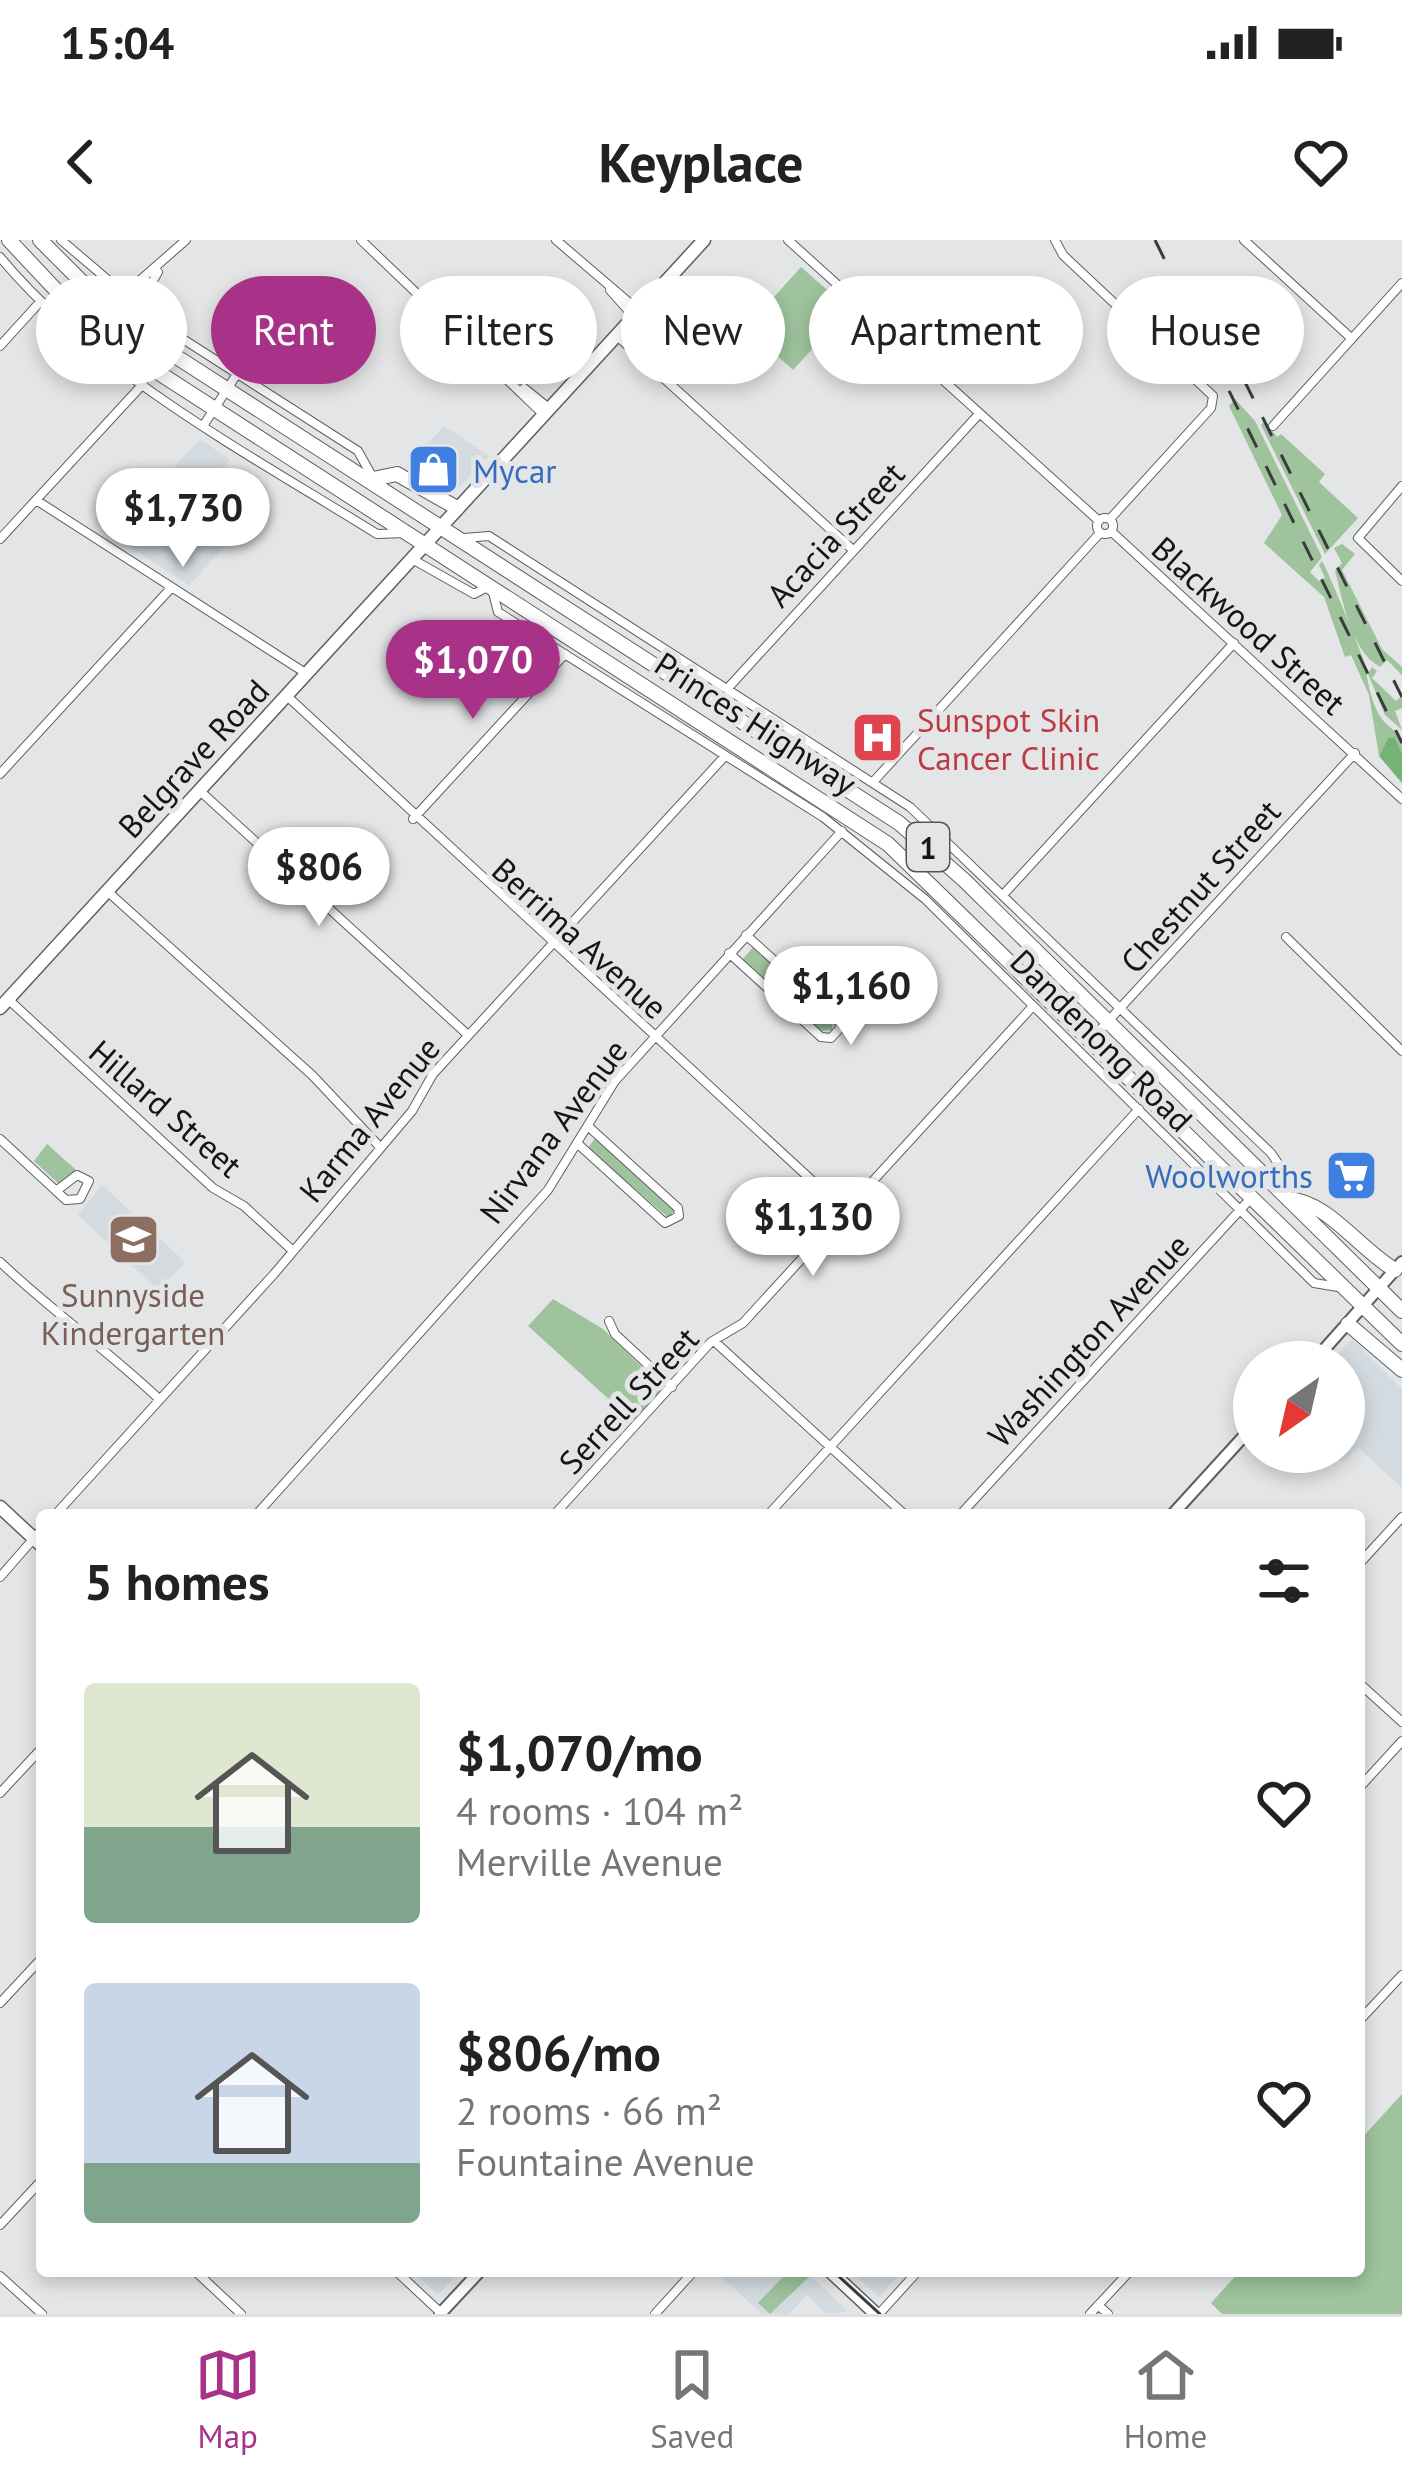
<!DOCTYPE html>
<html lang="en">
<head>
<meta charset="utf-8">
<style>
  :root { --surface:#fff; --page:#f6f6f6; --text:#222; --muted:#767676; --line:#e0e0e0; --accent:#a93289 }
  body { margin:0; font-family:"PT Sans",sans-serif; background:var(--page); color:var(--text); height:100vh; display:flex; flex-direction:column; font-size:45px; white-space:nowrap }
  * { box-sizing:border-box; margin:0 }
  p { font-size:39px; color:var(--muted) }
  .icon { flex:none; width:66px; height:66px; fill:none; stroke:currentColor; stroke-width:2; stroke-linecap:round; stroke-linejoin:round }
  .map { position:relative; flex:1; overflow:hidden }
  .side { position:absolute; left:36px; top:1269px; width:1329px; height:768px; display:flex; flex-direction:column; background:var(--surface); border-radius:12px; box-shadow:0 6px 18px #0003 }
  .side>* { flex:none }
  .banner { position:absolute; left:36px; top:36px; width:1332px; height:108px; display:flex; gap:24px }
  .needle { width:78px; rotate:214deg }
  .fabs { position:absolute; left:1233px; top:1101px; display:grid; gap:24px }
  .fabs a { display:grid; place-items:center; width:132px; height:132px; border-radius:50%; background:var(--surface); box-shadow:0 6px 18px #0003; font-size:60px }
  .price { position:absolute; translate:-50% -102px; padding:0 27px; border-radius:42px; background:#fff; color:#222; font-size:39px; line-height:78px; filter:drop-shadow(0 3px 6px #0008) }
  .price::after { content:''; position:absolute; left:50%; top:72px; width:36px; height:27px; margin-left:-18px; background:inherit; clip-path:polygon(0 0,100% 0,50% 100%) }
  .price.selected { background:var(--accent); color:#fff }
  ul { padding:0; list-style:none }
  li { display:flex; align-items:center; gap:36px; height:300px; padding:0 48px }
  li span { display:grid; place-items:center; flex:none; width:336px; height:240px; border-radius:12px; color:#555 }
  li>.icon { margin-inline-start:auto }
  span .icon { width:144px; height:144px; fill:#fffc; stroke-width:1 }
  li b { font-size:51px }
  h2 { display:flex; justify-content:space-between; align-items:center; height:144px; padding:0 48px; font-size:51px }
  .pill { padding:0 42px; border-radius:54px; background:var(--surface); box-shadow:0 6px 18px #0003; font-size:42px; line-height:108px }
  .pill.selected { background:var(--accent); color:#fff }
  .status { display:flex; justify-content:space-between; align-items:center; height:84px; padding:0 60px; background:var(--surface); direction:ltr }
  .status svg { height:33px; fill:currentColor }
  header { display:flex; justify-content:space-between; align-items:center; height:156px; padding:0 48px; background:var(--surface); font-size:54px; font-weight:700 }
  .dock { display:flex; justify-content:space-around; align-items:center; height:168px; border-top:3px solid var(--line); background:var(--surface); font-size:33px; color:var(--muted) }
  .dock a { display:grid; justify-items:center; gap:6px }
  .dock .selected { color:var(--accent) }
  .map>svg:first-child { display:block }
  .built { fill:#d3dbe1 }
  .green { fill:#9ec39d }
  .forest { fill:#76b275 }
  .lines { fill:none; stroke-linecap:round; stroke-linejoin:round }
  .minor-casing { stroke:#5e5f60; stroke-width:10 }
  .tertiary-casing { stroke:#5e5f60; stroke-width:14 }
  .secondary-casing { stroke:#5e5f60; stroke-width:15 }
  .trunk-casing { stroke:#5e5f60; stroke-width:16 }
  .minor { stroke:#fff; stroke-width:8 }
  .tertiary { stroke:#fff; stroke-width:10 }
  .secondary { stroke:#fff; stroke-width:12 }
  .trunk { stroke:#fff; stroke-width:14 }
  .tram { stroke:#3a3b3b; stroke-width:3 }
  .rail { stroke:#3a3b3b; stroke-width:3; stroke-dasharray:21 21; stroke-linecap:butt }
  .labels { text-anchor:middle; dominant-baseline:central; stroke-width:10; stroke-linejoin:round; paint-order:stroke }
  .shield { fill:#e3e5e6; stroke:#525354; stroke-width:3 }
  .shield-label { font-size:30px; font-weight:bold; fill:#141515 }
  .shop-label { font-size:33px; fill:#366cbe; stroke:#e3e5e6; text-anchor:start }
  .street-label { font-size:33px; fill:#141515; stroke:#e3e5e6 }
  .health-label { font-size:33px; fill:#be3a42; stroke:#e3e5e6; text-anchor:start }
  .education-label { font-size:33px; fill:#785e54; stroke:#e3e5e6 }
</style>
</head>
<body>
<div class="status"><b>15:04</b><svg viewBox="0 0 49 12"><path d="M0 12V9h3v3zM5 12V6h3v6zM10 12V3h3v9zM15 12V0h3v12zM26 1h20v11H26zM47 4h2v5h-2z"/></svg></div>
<header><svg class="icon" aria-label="back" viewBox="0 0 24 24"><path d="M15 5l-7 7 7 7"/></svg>Keyplace<svg class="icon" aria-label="heart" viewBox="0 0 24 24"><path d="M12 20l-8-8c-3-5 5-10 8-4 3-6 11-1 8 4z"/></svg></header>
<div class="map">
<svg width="1402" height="2074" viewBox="0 0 1402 2074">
  <rect width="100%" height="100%" fill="#e3e5e6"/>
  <path class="built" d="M444,186L489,216L452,255L407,226Z
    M200,199L230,220L187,267L234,297L189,345L113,296L141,264L123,248L135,234L156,247Z
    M102,945L185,1022L159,1051L78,975Z
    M1352,1099L1402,1149V1248L1359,1208L1341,1222L1330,1212H1344V1122H1330Z
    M413,2031H459L438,2055Z
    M715,2031H805L848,2071L827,2074L807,2055L789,2074H762Z
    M851,2031H902L879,2057Z"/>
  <path class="green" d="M801,27L849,69L793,130L746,88Z
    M1235,159L1255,181L1322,317L1310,332L1319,341L1325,338L1319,325L1322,321C1327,328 1364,418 1365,425C1368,443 1371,464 1382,479C1388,487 1396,491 1402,499V513L1395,498H1388L1379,516L1369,455L1351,415L1345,417L1324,357L1264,303L1282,275L1229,166Z
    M1265,180L1277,197L1281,194L1325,234L1319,242L1358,278L1325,314L1261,185Z
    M1342,304L1355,314L1342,330L1382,409L1402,427V435L1387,420L1380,427C1351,411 1343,361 1335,331L1342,323L1334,308Z
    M1372,427L1377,431L1372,438L1396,461L1402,456V468L1395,471L1402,490L1385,475L1368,434Z
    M754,706L832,778V790L820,791L742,720Z
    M595,898L674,969L671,980L588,908Z
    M47,904L76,930L61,946L34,921Z
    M553,1059L603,1089L664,1149L633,1181L528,1086Z
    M1402,1854V2074H1222L1211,2063L1240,2031H1359V1901Z
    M789,2031L810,2036L770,2074L758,2063Z"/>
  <path class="forest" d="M1388,498H1395L1402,513V543L1379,516Z"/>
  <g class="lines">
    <defs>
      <path id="minor" d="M61,0L161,85L358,211L373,238
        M361,0L544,175
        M556,0L639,71
        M788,0L1099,281
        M1055,0L1063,15L1213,156L1211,168L1110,279
        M1244,0L1351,98
        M0,17C97,134 249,214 377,294L405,293
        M610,50L634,77
        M122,56L186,0
        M137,68L158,32
        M616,95L853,310
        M0,106L40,62
        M524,148L550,169
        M205,183L237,134
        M1273,186L1402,43
        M1402,246L1358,298L1402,341
        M36,260L307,434
        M1097 286a8 8 0 1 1 16 0a8 8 0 1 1-16 0Z
        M1112,292L1402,559
        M464,298L489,296L910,567L1271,913L1286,935L1288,959
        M0,299L143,144
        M412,319L474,354L491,345L498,372L823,577L925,659L1314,1043L1338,1047
        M728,448L979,174
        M287,456L845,971
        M0,534L171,348
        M873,542L1100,293
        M200,551L468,795
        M413,579L565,414
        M107,651L312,835L380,907
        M1003,655L1234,403
        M1286,697L1402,811
        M729,713L821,797L831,798L840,788L839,779L746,695
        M9,760L213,948L244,966L293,1011
        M1088,803L1355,513
        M0,899L66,960L80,959L89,941L77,935L56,951
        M578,904L665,983L679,976L678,968L589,887
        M0,1022C52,1071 107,1110 158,1158
        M609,1081L615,1094L672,1147
        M714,1101L905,1275
        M55,1275L274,1034L412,871L433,834L725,516
        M256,1275L548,950L615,841L842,591
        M554,1275L711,1102L743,1083L1033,766
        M768,1275L1139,869
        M960,1275L1251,958
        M1359,1324L1402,1277
        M0,1337L42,1289
        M1359,1443L1402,1482
        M1359,1548L1402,1501
        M0,1553L42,1508
        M0,1763L42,1718
        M1359,1781L1402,1735
        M0,1985L42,1940
        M195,2031L241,2074
        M396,2031L441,2073
        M0,2036L42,2074
        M1098,2065L1108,2074
        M655,2074L694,2031
        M879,2074L918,2031
        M1090,2074L1130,2031"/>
      <path id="tertiary" d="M1313,1122L1402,1022
        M1172,1275L1254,1185
        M440,2074L480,2031"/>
      <path id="secondary" d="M0,768L704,0
        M0,1267L42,1306
        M830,2031L876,2074"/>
      <path id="trunk" d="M9,0L69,64L139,120L888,604L1402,1104
        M40,0L98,58L169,112L899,583L964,640L1402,1071
        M373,239L397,234L457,268
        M1288,959C1329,962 1359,1009 1395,1030
        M1348,1084L1402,1130"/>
    </defs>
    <use href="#minor" class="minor-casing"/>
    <use href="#tertiary" class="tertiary-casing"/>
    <use href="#secondary" class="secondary-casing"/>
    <use href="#trunk" class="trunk-casing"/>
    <use href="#minor" class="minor"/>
    <use href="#tertiary" class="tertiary"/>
    <use href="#secondary" class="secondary"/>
    <use href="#trunk" class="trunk"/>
    <path class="tram" d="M833,2031L880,2074"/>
    <path class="rail" d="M1155,0L1402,503
      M1225,102L1402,457"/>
  </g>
  <defs>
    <symbol id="shop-square" viewBox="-11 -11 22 22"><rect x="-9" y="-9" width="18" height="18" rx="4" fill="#3f7fe0" stroke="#e3e5e6"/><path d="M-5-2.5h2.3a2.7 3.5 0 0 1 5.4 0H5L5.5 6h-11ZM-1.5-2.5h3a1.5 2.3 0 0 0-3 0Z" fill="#fff"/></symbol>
    <symbol id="hospital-square" viewBox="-11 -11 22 22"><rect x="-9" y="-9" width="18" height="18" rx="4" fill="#e0444e" stroke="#e3e5e6"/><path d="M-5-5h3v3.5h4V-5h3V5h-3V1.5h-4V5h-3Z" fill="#fff"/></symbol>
    <symbol id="supermarket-square" viewBox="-11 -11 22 22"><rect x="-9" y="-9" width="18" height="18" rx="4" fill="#3f7fe0" stroke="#e3e5e6"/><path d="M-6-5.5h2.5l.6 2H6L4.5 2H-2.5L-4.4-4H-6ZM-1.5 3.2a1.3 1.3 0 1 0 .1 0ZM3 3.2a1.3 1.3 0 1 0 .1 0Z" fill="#fff"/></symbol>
    <symbol id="school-square" viewBox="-11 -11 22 22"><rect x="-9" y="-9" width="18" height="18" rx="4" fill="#8d6e63" stroke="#e3e5e6"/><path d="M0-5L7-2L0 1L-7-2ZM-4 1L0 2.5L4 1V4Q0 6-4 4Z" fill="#fff"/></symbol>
  </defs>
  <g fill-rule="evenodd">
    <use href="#shop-square" x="404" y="200" width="59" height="59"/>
    <use href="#hospital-square" x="848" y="468" width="59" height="59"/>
    <use href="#supermarket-square" x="1322" y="906" width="59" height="59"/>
    <use href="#school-square" x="104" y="970" width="59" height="59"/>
  </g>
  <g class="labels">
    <rect class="shield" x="907" y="583" width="42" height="48" rx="9"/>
    <g class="shield-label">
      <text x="928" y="607">1</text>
    </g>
    <g class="shop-label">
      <text x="473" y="230">Mycar</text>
      <text x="1313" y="935" text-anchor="end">Woolworths</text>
    </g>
    <g class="street-label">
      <text transform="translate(835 294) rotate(-47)">Acacia Street</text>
      <text transform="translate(1249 385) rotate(42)">Blackwood Street</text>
      <text transform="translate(756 483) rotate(33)">Princes Highway</text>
      <text transform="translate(193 518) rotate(-47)">Belgrave Road</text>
      <text transform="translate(1200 646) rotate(-48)">Chestnut Street</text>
      <text transform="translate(580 698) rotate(42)">Berrima Avenue</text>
      <text transform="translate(1102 800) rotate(45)">Dandenong Road</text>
      <text transform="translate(166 868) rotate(41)">Hillard Street</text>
      <text transform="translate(369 879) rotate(-51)">Karma Avenue</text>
      <text transform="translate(553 891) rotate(-53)">Nirvana Avenue</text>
      <text transform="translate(1088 1100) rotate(-47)">Washington Avenue</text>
      <text transform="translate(628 1160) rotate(-47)">Serrell Street</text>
    </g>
    <g class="health-label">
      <text x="917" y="479">Sunspot Skin<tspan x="917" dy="38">Cancer Clinic</tspan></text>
    </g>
    <g class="education-label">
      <text x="133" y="1054">Sunnyside<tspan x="133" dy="38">Kindergarten</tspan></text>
    </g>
  </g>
</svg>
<div class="fabs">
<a><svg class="needle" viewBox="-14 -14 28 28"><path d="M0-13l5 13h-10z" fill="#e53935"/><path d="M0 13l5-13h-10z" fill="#767676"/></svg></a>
</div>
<b class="price" style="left:183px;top:330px">$1,730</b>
<b class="price selected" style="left:473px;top:482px">$1,070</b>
<b class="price" style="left:319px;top:689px">$806</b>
<b class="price" style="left:851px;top:808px">$1,160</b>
<b class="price" style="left:813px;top:1039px">$1,130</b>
<div class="banner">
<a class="pill">Buy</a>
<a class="pill selected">Rent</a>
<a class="pill">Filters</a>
<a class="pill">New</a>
<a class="pill">Apartment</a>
<a class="pill">House</a>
</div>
<section class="side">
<h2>5 homes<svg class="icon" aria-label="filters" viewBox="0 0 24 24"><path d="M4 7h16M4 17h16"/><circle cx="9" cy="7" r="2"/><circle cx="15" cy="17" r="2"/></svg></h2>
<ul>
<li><span style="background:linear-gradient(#dfe7d0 60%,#7fa58c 0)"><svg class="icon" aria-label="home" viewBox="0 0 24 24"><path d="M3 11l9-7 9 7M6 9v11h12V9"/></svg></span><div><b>$1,070/mo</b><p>4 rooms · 104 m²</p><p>Merville Avenue</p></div><svg class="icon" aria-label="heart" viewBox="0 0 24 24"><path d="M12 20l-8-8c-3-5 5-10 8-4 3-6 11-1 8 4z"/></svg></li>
<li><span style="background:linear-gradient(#c9d6e8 75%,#7fa58c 0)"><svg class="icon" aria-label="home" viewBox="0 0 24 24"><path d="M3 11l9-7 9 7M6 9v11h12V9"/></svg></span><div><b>$806/mo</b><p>2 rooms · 66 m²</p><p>Fountaine Avenue</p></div><svg class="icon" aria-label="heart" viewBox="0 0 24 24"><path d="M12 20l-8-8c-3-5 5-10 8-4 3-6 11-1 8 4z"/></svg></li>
</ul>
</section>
</div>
<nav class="dock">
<a class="selected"><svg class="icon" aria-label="map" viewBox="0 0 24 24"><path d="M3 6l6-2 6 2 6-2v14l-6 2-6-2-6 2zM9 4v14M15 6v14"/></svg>Map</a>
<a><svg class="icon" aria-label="saved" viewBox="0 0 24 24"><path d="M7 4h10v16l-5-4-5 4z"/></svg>Saved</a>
<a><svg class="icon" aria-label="home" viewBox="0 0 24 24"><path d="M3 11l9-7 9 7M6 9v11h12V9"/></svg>Home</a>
</nav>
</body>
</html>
